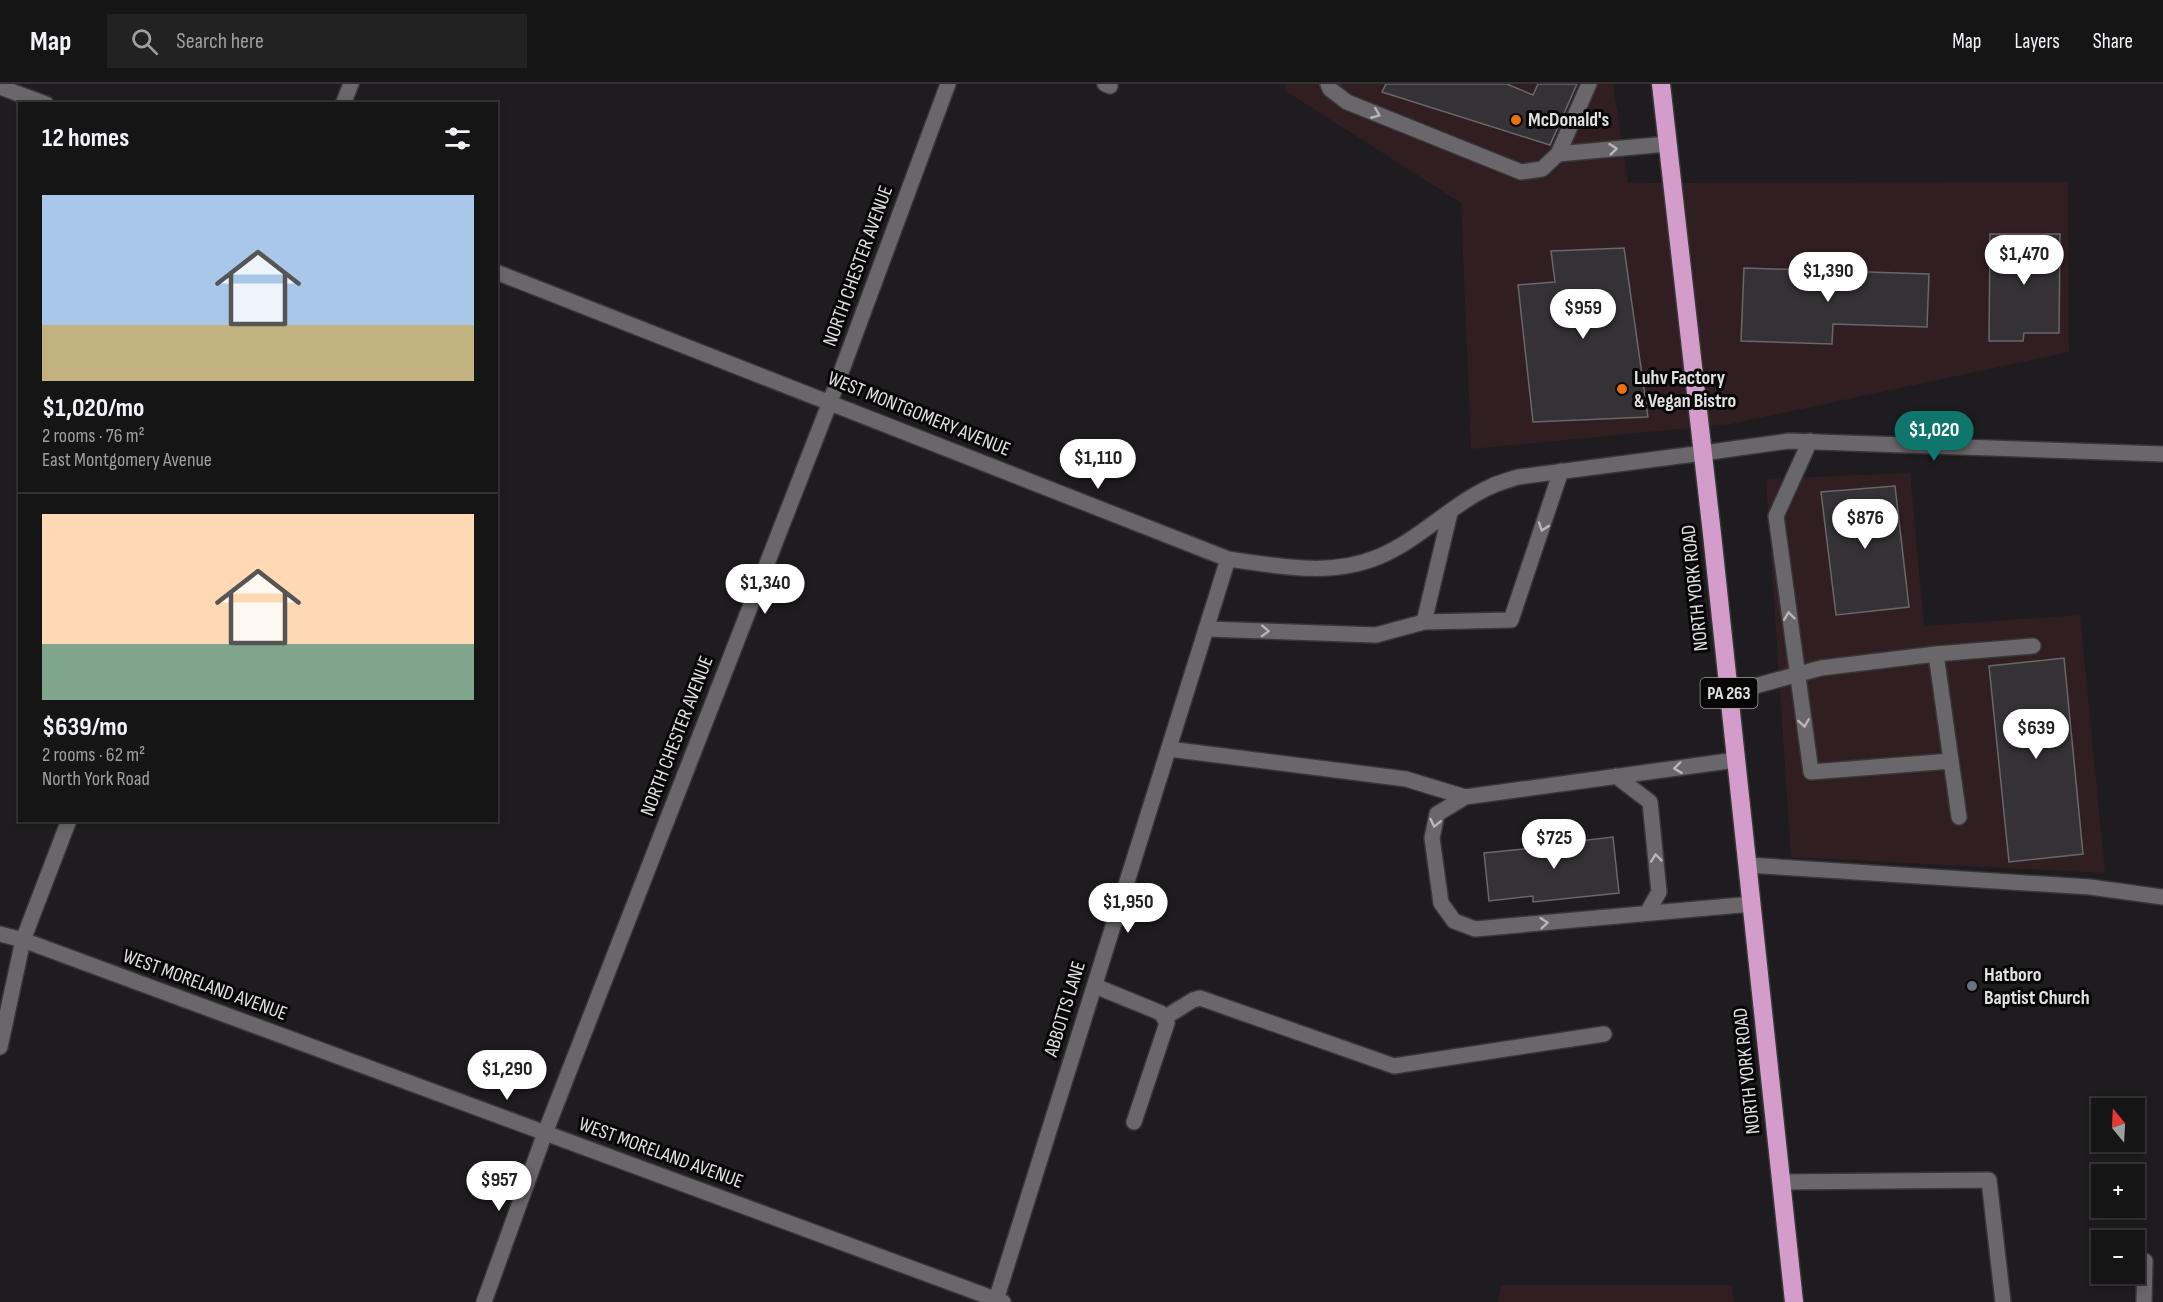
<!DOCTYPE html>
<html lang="en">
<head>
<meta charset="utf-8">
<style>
  :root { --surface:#161516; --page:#232223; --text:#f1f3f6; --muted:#9e9fa1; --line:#353435; --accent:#0f766e }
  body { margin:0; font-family:"Sofia Sans Condensed",sans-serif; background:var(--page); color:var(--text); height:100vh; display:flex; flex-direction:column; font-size:22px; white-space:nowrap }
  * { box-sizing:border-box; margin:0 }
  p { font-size:20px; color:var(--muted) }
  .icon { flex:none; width:33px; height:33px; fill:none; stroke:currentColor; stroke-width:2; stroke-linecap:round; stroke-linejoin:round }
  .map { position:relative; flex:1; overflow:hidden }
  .drawer { position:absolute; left:18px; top:18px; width:480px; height:720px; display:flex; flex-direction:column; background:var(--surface); border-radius:0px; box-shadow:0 3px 9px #0003,0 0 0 2px var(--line) }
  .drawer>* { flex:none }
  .needle { width:39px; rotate:342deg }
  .fabs { position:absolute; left:2091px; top:1014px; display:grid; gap:12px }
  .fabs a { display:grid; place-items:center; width:54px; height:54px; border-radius:0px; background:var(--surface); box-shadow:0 3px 9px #0003,0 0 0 2px var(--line); font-size:30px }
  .price { position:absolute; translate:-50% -51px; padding:0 14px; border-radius:21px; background:#fff; color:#222; font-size:20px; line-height:39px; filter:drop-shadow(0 2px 3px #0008) }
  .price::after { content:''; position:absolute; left:50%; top:36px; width:18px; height:14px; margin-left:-9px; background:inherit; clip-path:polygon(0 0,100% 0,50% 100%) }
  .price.on { background:var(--accent); color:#fff }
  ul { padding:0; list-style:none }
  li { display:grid; align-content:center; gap:12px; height:318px; padding:0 24px }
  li+li { border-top:2px solid var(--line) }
  li span { display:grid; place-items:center; height:186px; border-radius:0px; color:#555 }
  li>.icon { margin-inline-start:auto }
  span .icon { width:108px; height:108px; fill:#fffc; stroke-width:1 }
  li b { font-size:26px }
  h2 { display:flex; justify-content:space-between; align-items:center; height:72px; padding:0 24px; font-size:26px }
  header { display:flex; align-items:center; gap:36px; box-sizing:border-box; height:84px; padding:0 30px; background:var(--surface); border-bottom:2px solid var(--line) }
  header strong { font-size:28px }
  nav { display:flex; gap:33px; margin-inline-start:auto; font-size:21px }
  .search { width:420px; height:54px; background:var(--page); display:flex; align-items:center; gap:15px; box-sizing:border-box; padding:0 21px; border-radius:0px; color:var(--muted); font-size:22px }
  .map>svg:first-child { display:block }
  .commercial { fill:#311e22 }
  .building { fill:#343234; stroke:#69676a; stroke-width:1.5 }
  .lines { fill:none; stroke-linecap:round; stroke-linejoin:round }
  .lane-casing { stroke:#383738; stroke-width:18 }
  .street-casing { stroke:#383738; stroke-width:18 }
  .secondary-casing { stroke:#383738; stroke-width:18 }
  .highway-casing { stroke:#383738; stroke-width:21 }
  .lane { stroke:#6a676a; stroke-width:15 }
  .street { stroke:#6a676a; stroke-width:15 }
  .secondary { stroke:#6a676a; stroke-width:15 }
  .highway { stroke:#d49ccb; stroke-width:18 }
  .oneway { stroke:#b8b6b8 }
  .food-dot { fill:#e8710a; stroke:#080708; stroke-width:2 }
  .worship-dot { fill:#6b7280; stroke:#080708; stroke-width:2 }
  .labels { text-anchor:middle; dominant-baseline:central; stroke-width:6; stroke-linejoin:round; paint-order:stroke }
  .shield { fill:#080708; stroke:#a1a0a1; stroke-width:1.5 }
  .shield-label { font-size:18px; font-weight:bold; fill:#e2e1e2 }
  .poi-label { font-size:20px; font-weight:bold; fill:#e2e1e2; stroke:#080708; text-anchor:start }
  .street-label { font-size:20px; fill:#e2e1e2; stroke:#080708 }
</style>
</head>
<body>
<header>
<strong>Map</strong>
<div class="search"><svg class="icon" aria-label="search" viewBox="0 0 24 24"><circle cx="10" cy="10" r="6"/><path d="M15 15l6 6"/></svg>Search here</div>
<nav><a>Map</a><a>Layers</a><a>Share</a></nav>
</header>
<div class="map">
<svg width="2163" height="1218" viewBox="0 0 2163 1218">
  <rect width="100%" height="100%" fill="#1e1c1e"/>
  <path class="commercial" d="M1286,0H1613L1628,99L2068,98L2069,268L1731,340L1471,365L1461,119L1284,6Z
    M1910,389L1924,542L2080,531L2105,789L1791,773L1766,395Z
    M1501,1201H1732L1734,1218H1498Z"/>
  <path class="building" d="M1386,0H1507L1533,11L1538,0H1577L1550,61L1382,8Z
    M1990,150H2060L2059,249H2024L2023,257H1989Z
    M1624,164L1648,333L1533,338L1518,201L1555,198L1551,167Z
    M1744,184L1929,190L1927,243L1833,240L1832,260L1741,257Z
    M1895,402L1909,523L1836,531L1821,408Z
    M2064,574L2083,770L2009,778L1989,582Z
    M1578,751L1579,757L1613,753L1619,809L1533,818V812L1489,817L1484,769L1543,763L1542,755Z"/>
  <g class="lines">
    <defs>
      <path id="lane" d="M1105,0L1110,2
        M1328,0L1330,5L1347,18L1521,88L1542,85L1558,70L1589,0
        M1558,70L1667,60
        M1810,357L1776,432L1811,688L1951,677
        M1424,538L1450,429
        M1206,545L1376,551L1424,538L1511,536L1561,387
        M1936,570L1959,733
        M1729,609L1821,584L1936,570L2033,562
        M1169,665L1406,695L1465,713
        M1736,676L1465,713L1437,730L1432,754L1441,819L1454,837L1475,845L1752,820
        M1616,692L1650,718L1659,808L1647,829
        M1748,781L2090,803L2163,813
        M1095,902L1161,929L1167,939L1134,1038
        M1164,934L1193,916L1200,914L1394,982L1604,950
        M1782,1098L1989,1096L2003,1218
        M2144,1218L2145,1177"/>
      <path id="street" d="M0,3L46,20
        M343,20L351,0
        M496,188L1228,475C1278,482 1330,493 1378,473C1420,456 1451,420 1492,402C1500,398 1509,396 1518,393L1703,369
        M0,963L23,856L69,736
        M996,1216L1228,475
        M484,1218L545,1049L830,318L948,0"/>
      <path id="secondary" d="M1703,369L1789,357L2163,370
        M0,850L23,856L1003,1218"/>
      <path id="highway" d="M1661,0L1712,450L1794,1218"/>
    </defs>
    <use href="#lane" class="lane-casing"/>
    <use href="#street" class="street-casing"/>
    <use href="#secondary" class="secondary-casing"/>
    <use href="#highway" class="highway-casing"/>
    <use href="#lane" class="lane"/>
    <use href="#street" class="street"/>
    <use href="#secondary" class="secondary"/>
    <use href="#highway" class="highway"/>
  </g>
  <defs><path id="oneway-chevron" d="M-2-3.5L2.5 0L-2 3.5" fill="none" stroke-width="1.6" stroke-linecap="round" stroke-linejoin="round" transform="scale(1.5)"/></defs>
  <g class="oneway">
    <use href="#oneway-chevron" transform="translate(1376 30) rotate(22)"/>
    <use href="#oneway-chevron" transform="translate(1613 65) rotate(-6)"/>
    <use href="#oneway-chevron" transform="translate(1543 443) rotate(109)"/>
    <use href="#oneway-chevron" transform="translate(1789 532) rotate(-97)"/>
    <use href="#oneway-chevron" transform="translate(1265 547) rotate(2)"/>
    <use href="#oneway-chevron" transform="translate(1804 639) rotate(81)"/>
    <use href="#oneway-chevron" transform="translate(1678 684) rotate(173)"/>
    <use href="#oneway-chevron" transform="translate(1435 739) rotate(103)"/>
    <use href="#oneway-chevron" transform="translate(1656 774) rotate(-96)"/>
    <use href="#oneway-chevron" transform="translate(1544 839) rotate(-5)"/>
  </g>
  <g class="food-dot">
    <circle cx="1516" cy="36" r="6"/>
    <circle cx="1622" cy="305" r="6"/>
  </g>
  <circle class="worship-dot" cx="1972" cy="902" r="6"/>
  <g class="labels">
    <rect class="shield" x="1700.5" y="594" width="57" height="30" rx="4.5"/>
    <g class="shield-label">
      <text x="1729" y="609">PA 263</text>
    </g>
    <g class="poi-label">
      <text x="1528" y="36">McDonald's</text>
      <text x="1634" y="294">Luhv Factory<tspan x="1634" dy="23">&amp; Vegan Bistro</tspan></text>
      <text x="1984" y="891">Hatboro<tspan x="1984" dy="23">Baptist Church</tspan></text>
    </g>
    <g class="street-label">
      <text transform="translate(858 182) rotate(-70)">NORTH CHESTER AVENUE</text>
      <text transform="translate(919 330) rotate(22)">WEST MONTGOMERY AVENUE</text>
      <text transform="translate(1695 504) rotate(-96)">NORTH YORK ROAD</text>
      <text transform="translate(677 652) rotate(-69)">NORTH CHESTER AVENUE</text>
      <text transform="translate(205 901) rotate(20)">WEST MORELAND AVENUE</text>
      <text transform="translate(1065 925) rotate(-73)">ABBOTTS LANE</text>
      <text transform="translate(1747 987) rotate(-96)">NORTH YORK ROAD</text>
      <text transform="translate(661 1069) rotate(20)">WEST MORELAND AVENUE</text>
    </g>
  </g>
</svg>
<div class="fabs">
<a><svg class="needle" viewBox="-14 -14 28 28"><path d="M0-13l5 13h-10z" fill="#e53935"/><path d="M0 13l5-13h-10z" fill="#9e9fa1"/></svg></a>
<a>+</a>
<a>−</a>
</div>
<b class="price" style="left:2024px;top:202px">$1,470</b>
<b class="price" style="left:1828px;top:219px">$1,390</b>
<b class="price" style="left:1583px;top:256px">$959</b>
<b class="price on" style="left:1934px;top:378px">$1,020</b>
<b class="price" style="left:1098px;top:406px">$1,110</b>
<b class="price" style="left:1865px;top:466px">$876</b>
<b class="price" style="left:765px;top:531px">$1,340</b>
<b class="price" style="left:2036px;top:676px">$639</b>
<b class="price" style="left:1554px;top:786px">$725</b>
<b class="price" style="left:1128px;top:850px">$1,950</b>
<b class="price" style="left:507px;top:1017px">$1,290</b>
<b class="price" style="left:499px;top:1128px">$957</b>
<section class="drawer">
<h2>12 homes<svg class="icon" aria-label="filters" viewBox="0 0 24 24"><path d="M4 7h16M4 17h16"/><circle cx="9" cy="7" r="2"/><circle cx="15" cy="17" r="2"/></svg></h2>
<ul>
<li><span style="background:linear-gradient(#a9c7e8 70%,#c2b280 0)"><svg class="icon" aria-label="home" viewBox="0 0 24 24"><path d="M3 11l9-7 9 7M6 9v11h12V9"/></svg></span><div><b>$1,020/mo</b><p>2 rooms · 76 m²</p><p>East Montgomery Avenue</p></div></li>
<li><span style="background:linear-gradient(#ffd9b3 70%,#7fa58c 0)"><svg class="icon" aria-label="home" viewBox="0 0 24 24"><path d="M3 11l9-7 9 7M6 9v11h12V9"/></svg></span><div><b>$639/mo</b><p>2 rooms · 62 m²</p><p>North York Road</p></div></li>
</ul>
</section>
</div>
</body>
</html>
